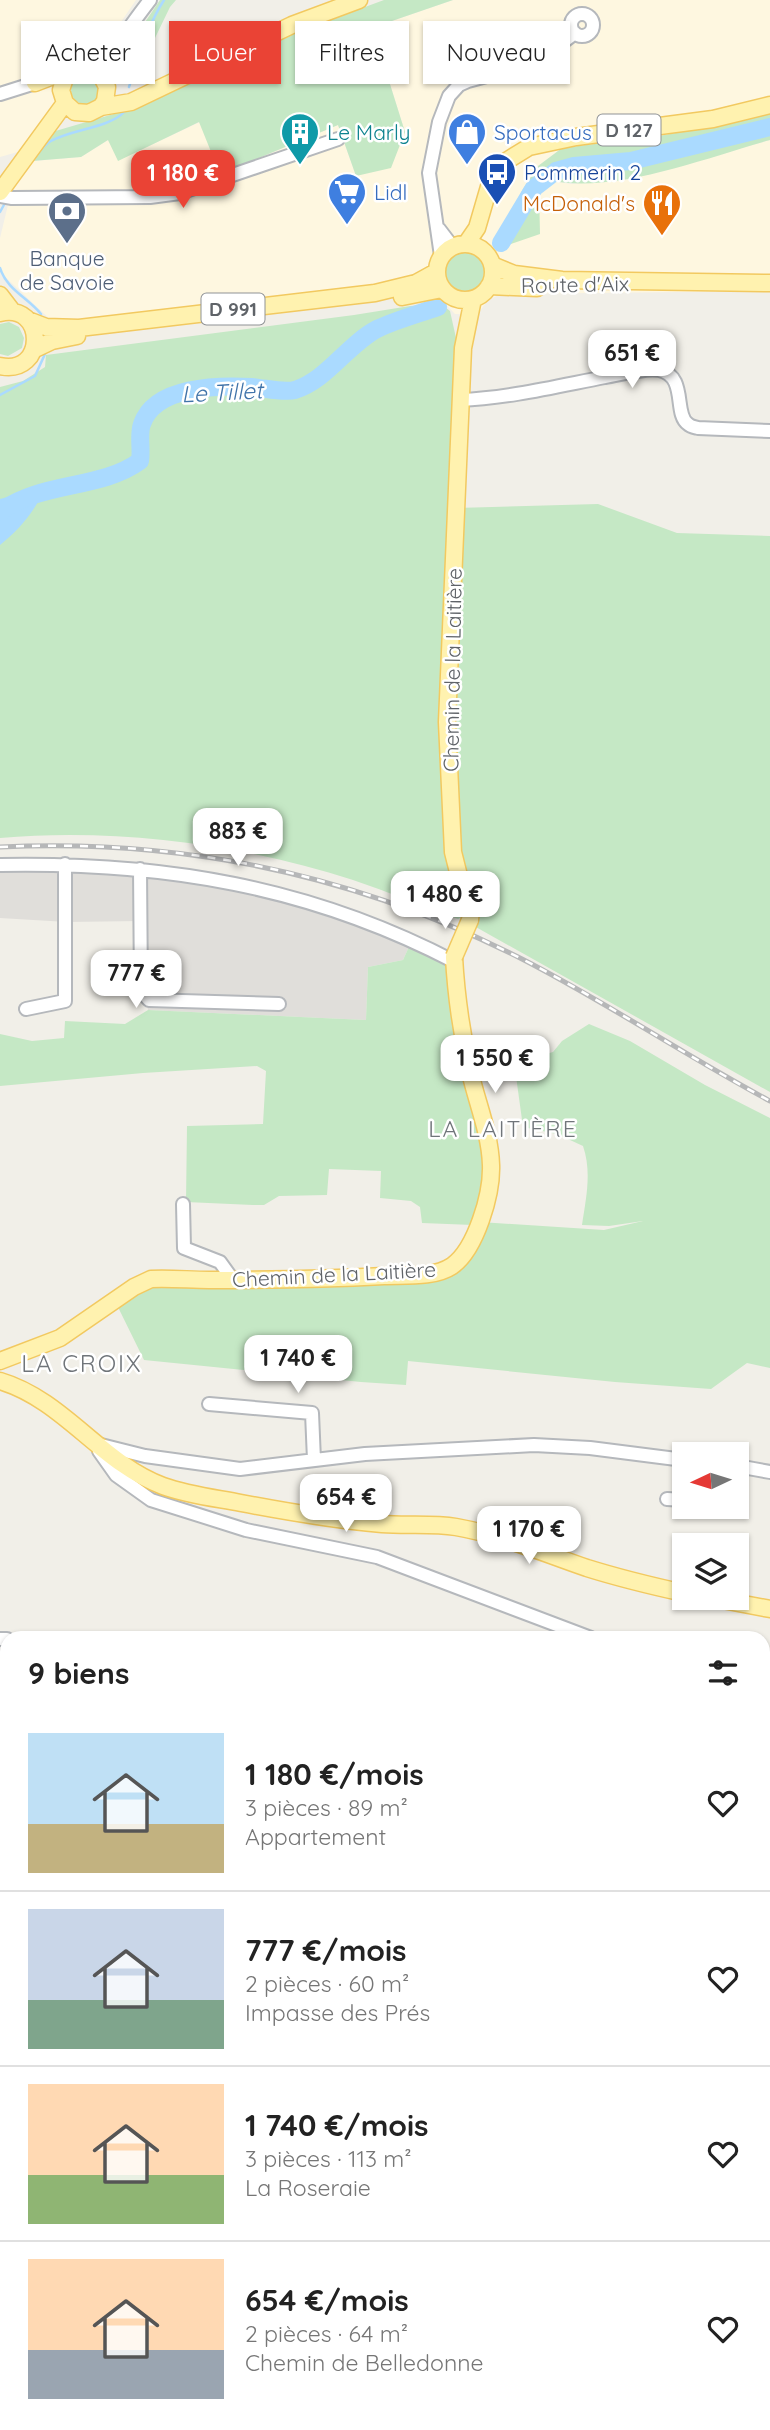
<!DOCTYPE html>
<html lang="fr">
<head>
<meta charset="utf-8">
<style>
  :root { --surface:#fff; --page:#f2f2f2; --text:#222; --muted:#767676; --line:#e0e0e0; --accent:#ea4335 }
  body { margin:0; font-family:Quicksand,sans-serif; background:var(--page); color:var(--text); height:100vh; display:flex; flex-direction:column; font-size:26px; white-space:nowrap }
  * { box-sizing:border-box; margin:0 }
  p { font-size:23px; color:var(--muted) }
  .icon { flex:none; width:38px; height:38px; fill:none; stroke:currentColor; stroke-width:2; stroke-linecap:round; stroke-linejoin:round }
  .map { position:relative; flex:1; overflow:hidden }
  .panel { position:absolute; left:0px; top:1631px; width:770px; height:800px; display:flex; flex-direction:column; background:var(--surface); border-radius:21px 21px 0 0; box-shadow:0 2px 5px #0004 }
  .panel>* { flex:none }
  .banner { position:absolute; left:21px; top:21px; width:728px; height:63px; display:flex; gap:14px }
  .needle { width:46px; rotate:266deg }
  .buttons { position:absolute; left:672px; top:1442px; display:grid; gap:14px }
  .buttons a { display:grid; place-items:center; width:77px; height:77px; border-radius:0px; background:var(--surface); box-shadow:0 2px 5px #0004; font-size:35px }
  .price { position:absolute; translate:-50% -60px; padding:0 16px; border-radius:14px; background:#fff; color:#222; font-size:23px; line-height:46px; filter:drop-shadow(0 2px 4px #0008) }
  .price::after { content:''; position:absolute; left:50%; top:42px; width:21px; height:16px; margin-left:-10px; background:inherit; clip-path:polygon(0 0,100% 0,50% 100%) }
  .price.selected { background:var(--accent); color:#fff }
  ul { padding:0; list-style:none }
  li { display:flex; align-items:center; gap:21px; height:175px; padding:0 28px }
  li+li { border-top:2px solid var(--line) }
  li span { display:grid; place-items:center; flex:none; width:196px; height:140px; border-radius:0px; color:#555 }
  li>.icon { margin-inline-start:auto }
  span .icon { width:84px; height:84px; fill:#fffc; stroke-width:1 }
  li b { font-size:30px }
  h2 { display:flex; justify-content:space-between; align-items:center; height:84px; padding:0 28px; font-size:30px }
  .tag { padding:0 24px; border-radius:0px; background:var(--surface); box-shadow:0 2px 5px #0004; font-size:24px; line-height:63px }
  .tag.selected { background:var(--accent); color:#fff }
  .map>svg:first-child { display:block }
  .commercial { fill:#fef7e0 }
  .industrial { fill:#e0deda }
  .green { fill:#c5e8c5 }
  .water { fill:#aadaff }
  .lines { fill:none; stroke-linecap:round; stroke-linejoin:round }
  .stream { stroke:#aadaff; stroke-width:2.5 }
  .river { stroke:#aadaff; stroke-width:18 }
  .minor-casing { stroke:#b5b8bc; stroke-width:16 }
  .major-casing { stroke:#f2c960; stroke-width:19 }
  .minor { stroke:#fff; stroke-width:12 }
  .major { stroke:#fff2af; stroke-width:16 }
  .rail-casing { stroke:#b6b7b8; stroke-width:5 }
  .rail { stroke:#fff; stroke-width:2.5; stroke-dasharray:8; stroke-linecap:butt }
  .major-bridge-casing { stroke:#f2c960; stroke-width:19; stroke-linecap:butt }
  .major-bridge { stroke:#fff2af; stroke-width:16 }
  .labels { text-anchor:middle; dominant-baseline:central; stroke-width:5; stroke-linejoin:round; paint-order:stroke }
  .shield { fill:#fff; stroke:#8f9295; stroke-width:2 }
  .shield-label { font-size:19px; font-weight:bold; fill:#5f6368 }
  .culture-label { font-size:21px; fill:#0d838f; stroke:#fff; text-anchor:start }
  .shop-label { font-size:21px; fill:#366cbe; stroke:#fff; text-anchor:start }
  .transit-label { font-size:21px; fill:#164399; stroke:#fff; text-anchor:start }
  .food-label { font-size:21px; fill:#c56008; stroke:#fff; text-anchor:end }
  .service-label { font-size:21px; fill:#4e5e75; stroke:#fff }
  .street-label { font-size:21px; fill:#5f6368; stroke:#fff }
  .water-label { font-size:23px; font-style:italic; fill:#4174aa; stroke:#fff }
  .neighbourhood-label { font-size:23px; letter-spacing:2px; fill:#70757a; stroke:#fff }
  .quarter-label { font-size:24px; letter-spacing:2px; fill:#70757a; stroke:#fff }
</style>
</head>
<body>
<div class="map">
<svg width="770" height="2430" viewBox="0 0 770 2430">
  <rect width="100%" height="100%" fill="#f1efe8"/>
  <path class="commercial" d="M0,0H136L110,38L86,59L56,104L34,161L81,157L108,140L119,160L200,122L221,174L338,125L356,176L405,132L384,65L389,22L453,0H770V112L747,120L659,136L562,148L538,166L523,189L500,235L539,208V188L552,181L571,184L631,179L770,140V291L500,294L487,301L477,315L455,314L438,296L308,293L55,324L0,272V238L21,151L0,157Z"/>
  <path class="industrial" d="M65,866L268,892L412,940L403,960L368,967L366,1020L148,1010L141,980L140,921L67,922L0,918V867Z"/>
  <path class="green" d="M160,0H176L170,7L155,38L140,43L135,37Z
    M384,0H453L389,22L384,65L405,132L391,168L356,176L338,125L220,174L199,122L118,161L108,140L81,157L32,161L52,132L141,106L273,41Z
    M71 90a14 14 0 1 1 28 0a14 14 0 1 1-28 0Z
    M770,112V140C705,158 618,193 552,181L539,188L540,234L508,245L500,235L523,189L538,166L562,148L659,136L747,120Z
    M444 272a20 20 0 1 1 40 0a20 20 0 1 1-40 0Z
    M441,304L450,311L456,338L463,352L456,508L598,504L677,533L770,536V1092L474,926L482,907L458,919C423,906 388,892 353,880C241,844 117,828 0,838V387L23,381L45,367L46,355L354,315L410,306Z
    M9,322L19,327L24,338L22,348L8,356L0,354V324Z
    M412,940L455,962L487,1137L480,1222L604,1230L643,1221L609,1226L582,1225C586,1198 592,1172 583,1146L557,1134L523,1127L515,1069L522,1061L553,1052L562,1041L589,1024L630,1041L705,1085L770,1118V1368L747,1363L711,1389L615,1382L408,1361L406,1385L361,1382L144,1360L115,1301L142,1282L443,1275L473,1225L422,1223L420,1207L411,1201L380,1198L381,1171L329,1169L327,1195L279,1196L264,1205H253L186,1202L187,1126L263,1124L266,1071L257,1066L143,1073L0,1086V1034L32,1041L64,1038L65,1021L125,1024L148,1010L366,1020L368,967L403,960Z"/>
  <path class="water" d="M39,489L44,491C33,513 19,530 0,545V499Z
    M7,1784V2424H763V1888L770,1886V2430H0V1785Z"/>
  <g class="lines">
    <path class="stream" d="M129,87C139,58 147,26 164,0
      M36,156C40,151 45,144 51,141C72,129 109,128 124,112
      M0,212L5,203
      M0,268C7,290 27,297 41,314
      M0,395L35,376L45,354"/>
    <path class="river" d="M501,243L534,188L556,171L574,166L631,161L770,127
      M0,512C41,481 100,490 140,461C142,449 138,434 142,424C155,386 218,385 252,387C265,388 283,393 295,390C327,380 347,345 377,329C396,320 418,314 438,307"/>
    <defs>
      <path id="minor" d="M571 25a11 11 0 1 1 22 0a11 11 0 1 1-22 0Z
        M82,68L120,37
        M105,81C112,49 130,26 150,0
        M0,94L35,83
        M0,196L12,198L150,197L180,193L338,139
        M439,229L452,246
        M441,256L429,173L439,122L449,96L459,85L468,81L535,63L575,33
        M460,400C509,398 558,386 605,377C619,375 646,367 659,370C688,376 673,414 688,424C691,427 695,427 698,428L770,431
        M0,865C163,862 309,886 455,962
        M140,869L141,991L149,1000L279,1004
        M26,1009L65,1001V864
        M183,1204L184,1248L220,1262L233,1280
        M209,1404L312,1413L314,1460
        M101,1445L145,1456L240,1469L365,1454L534,1445L590,1448L684,1460
        M99,1451L116,1475L151,1500L246,1530L377,1557L591,1638
        M737,1466L770,1472
        M667,1499L684,1500
        M0,1639H7
        M763,1676L770,1677"/>
      <path id="major" d="M35,83L61,73H70
        M101,107L105,101L107,87L101,75L88,69L82,68L70,73L65,78L61,90L65,103L75,112L89,113L101,107L131,102L292,25L359,0
        M0,192L65,103
        M466,244L477,228L491,180L508,160L529,147L576,137L713,119L770,105
        M437 272a28 28 0 1 1 56 0a28 28 0 1 1-56 0Z
        M492,265L514,274L562,280L770,283
        M489,286L537,288
        M0,295L13,312
        M402,297L442,289
        M0,313C46,302 47,376 0,366
        M28,320L46,327L79,328L375,293L416,283L436,272
        M33,350L52,341L77,336
        M470,920L471,909L463,892L453,852L447,722L463,348L473,299
        M0,1361L60,1338L134,1287L151,1279C171,1278 190,1280 209,1280C268,1280 326,1279 384,1276C405,1275 434,1278 452,1266C476,1249 492,1194 491,1165C490,1133 477,1103 470,1072C462,1035 456,995 454,957
        M0,1381C64,1400 101,1463 163,1486C188,1495 215,1498 241,1503C288,1512 334,1520 382,1524C406,1526 432,1523 456,1527C502,1535 543,1553 587,1568C619,1578 652,1586 684,1593
        M712,1598L770,1609
        M0,1765L7,1764
        M763,1854L770,1855
        M763,1866H770"/>
    </defs>
    <use href="#minor" class="minor-casing"/>
    <use href="#major" class="major-casing"/>
    <use href="#minor" class="minor"/>
    <use href="#major" class="major"/>
    <defs>
      <path id="rail" d="M0,847C185,838 357,875 522,959C606,1002 686,1056 770,1101"/>
    </defs>
    <use href="#rail" class="rail-casing"/>
    <use href="#rail" class="rail"/>
    <defs>
      <path id="major-bridge" d="M454,957L470,920"/>
    </defs>
    <use href="#major-bridge" class="major-bridge-casing"/>
    <use href="#major-bridge" class="major-bridge"/>
  </g>
  <defs>
    <symbol id="building-pin" viewBox="-11 -11 22 30"><path d="M0 17L-7.5 6A9.5 9.5 0 1 1 7.5 6Z" fill="#0f9aa8" stroke="#fff"/><path d="M-4-6H4V6H1V3H-1V6H-4ZM-2.5-4.3h1.7v1.8h-1.7ZM.8-4.3h1.7v1.8H.8ZM-2.5-1h1.7V.8h-1.7ZM.8-1h1.7V.8H.8Z" fill="#fff"/></symbol>
    <symbol id="shop-pin" viewBox="-11 -11 22 30"><path d="M0 17L-7.5 6A9.5 9.5 0 1 1 7.5 6Z" fill="#3f7fe0" stroke="#fff"/><path d="M-5-2.5h2.3a2.7 3.5 0 0 1 5.4 0H5L5.5 6h-11ZM-1.5-2.5h3a1.5 2.3 0 0 0-3 0Z" fill="#fff"/></symbol>
    <symbol id="bus-pin" viewBox="-11 -11 22 30"><path d="M0 17L-7.5 6A9.5 9.5 0 1 1 7.5 6Z" fill="#1a4fb4" stroke="#fff"/><path d="M-5-6H5V4H4V6H2V4H-2V6H-4V4H-5ZM-3.5-4V0h7V-4ZM-3.5 1.2v1.5H-2V1.2ZM2 1.2v1.5H3.5V1.2Z" fill="#fff"/></symbol>
    <symbol id="supermarket-pin" viewBox="-11 -11 22 30"><path d="M0 17L-7.5 6A9.5 9.5 0 1 1 7.5 6Z" fill="#3f7fe0" stroke="#fff"/><path d="M-6-5.5h2.5l.6 2H6L4.5 2H-2.5L-4.4-4H-6ZM-1.5 3.2a1.3 1.3 0 1 0 .1 0ZM3 3.2a1.3 1.3 0 1 0 .1 0Z" fill="#fff"/></symbol>
    <symbol id="restaurant-pin" viewBox="-11 -11 22 30"><path d="M0 17L-7.5 6A9.5 9.5 0 1 1 7.5 6Z" fill="#e8710a" stroke="#fff"/><path d="M-5-6h1v4h1v-4h1v4h1v-4h1v5L-1.5 .5V6h-2V.5L-5-1ZM5-6V6H3V1.5H1.5Q1.5-4 5-6Z" fill="#fff"/></symbol>
    <symbol id="bank-pin" viewBox="-11 -11 22 30"><path d="M0 17L-7.5 6A9.5 9.5 0 1 1 7.5 6Z" fill="#5c6f8a" stroke="#fff"/><path d="M-6-4H6V4H-6ZM0-2.3a2.3 2.3 0 1 0 0 4.6a2.3 2.3 0 1 0 0-4.6Z" fill="#fff"/></symbol>
  </defs>
  <g fill-rule="evenodd">
    <use href="#building-pin" x="278" y="110" width="44" height="60"/>
    <use href="#shop-pin" x="445" y="110" width="44" height="60"/>
    <use href="#bus-pin" x="475" y="150" width="44" height="60"/>
    <use href="#supermarket-pin" x="325" y="170" width="44" height="60"/>
    <use href="#restaurant-pin" x="640" y="181" width="44" height="60"/>
    <use href="#bank-pin" x="45" y="189" width="44" height="60"/>
  </g>
  <g class="labels">
    <g class="shield">
      <rect x="597.5" y="114.5" width="63" height="31" rx="5"/>
      <rect x="201.5" y="293.5" width="63" height="31" rx="5"/>
    </g>
    <g class="shield-label">
      <text x="629" y="130">D 127</text>
      <text x="233" y="309">D 991</text>
    </g>
    <g class="culture-label">
      <text x="327" y="132">Le Marly</text>
    </g>
    <g class="shop-label">
      <text x="494" y="132">Sportacus</text>
      <text x="374" y="192">Lidl</text>
    </g>
    <g class="transit-label">
      <text x="524" y="172">Pommerin 2</text>
    </g>
    <g class="food-label">
      <text x="635" y="203">McDonald's</text>
    </g>
    <g class="service-label">
      <text x="67" y="258">Banque<tspan x="67" dy="24">de Savoie</tspan></text>
    </g>
    <g class="street-label">
      <text transform="translate(575 284) rotate(-1)">Route d'Aix</text>
      <text transform="translate(452 670) rotate(-89)">Chemin de la Laitière</text>
      <text transform="translate(334 1274) rotate(-3)">Chemin de la Laitière</text>
    </g>
    <g class="water-label">
      <text transform="translate(222 392) rotate(-3)">Le Tillet</text>
    </g>
    <g class="neighbourhood-label">
      <text x="503" y="1128">LA LAITIÈRE</text>
    </g>
    <g class="quarter-label">
      <text x="82" y="1363">LA CROIX</text>
    </g>
  </g>
</svg>
<div class="buttons">
<a><svg class="needle" viewBox="-14 -14 28 28"><path d="M0-13l5 13h-10z" fill="#e53935"/><path d="M0 13l5-13h-10z" fill="#767676"/></svg></a>
<a><svg class="icon" aria-label="layers" viewBox="0 0 24 24"><path d="M12 4l9 5-9 5-9-5zM3 14l9 5 9-5"/></svg></a>
</div>
<b class="price selected" style="left:183px;top:210px">1 180 €</b>
<b class="price" style="left:632px;top:390px">651 €</b>
<b class="price" style="left:238px;top:868px">883 €</b>
<b class="price" style="left:445px;top:931px">1 480 €</b>
<b class="price" style="left:136px;top:1010px">777 €</b>
<b class="price" style="left:495px;top:1095px">1 550 €</b>
<b class="price" style="left:298px;top:1395px">1 740 €</b>
<b class="price" style="left:346px;top:1534px">654 €</b>
<b class="price" style="left:529px;top:1566px">1 170 €</b>
<div class="banner">
<a class="tag">Acheter</a>
<a class="tag selected">Louer</a>
<a class="tag">Filtres</a>
<a class="tag">Nouveau</a>
</div>
<section class="panel">
<h2>9 biens<svg class="icon" aria-label="filters" viewBox="0 0 24 24"><path d="M4 7h16M4 17h16"/><circle cx="9" cy="7" r="2"/><circle cx="15" cy="17" r="2"/></svg></h2>
<ul>
<li><span style="background:linear-gradient(#bfe0f5 65%,#c2b280 0)"><svg class="icon" aria-label="home" viewBox="0 0 24 24"><path d="M3 11l9-7 9 7M6 9v11h12V9"/></svg></span><div><b>1 180 €/mois</b><p>3 pièces · 89 m²</p><p>Appartement</p></div><svg class="icon" aria-label="heart" viewBox="0 0 24 24"><path d="M12 20l-8-8c-3-5 5-10 8-4 3-6 11-1 8 4z"/></svg></li>
<li><span style="background:linear-gradient(#c9d6e8 65%,#7fa58c 0)"><svg class="icon" aria-label="home" viewBox="0 0 24 24"><path d="M3 11l9-7 9 7M6 9v11h12V9"/></svg></span><div><b>777 €/mois</b><p>2 pièces · 60 m²</p><p>Impasse des Prés</p></div><svg class="icon" aria-label="heart" viewBox="0 0 24 24"><path d="M12 20l-8-8c-3-5 5-10 8-4 3-6 11-1 8 4z"/></svg></li>
<li><span style="background:linear-gradient(#ffd9b3 65%,#8fb573 0)"><svg class="icon" aria-label="home" viewBox="0 0 24 24"><path d="M3 11l9-7 9 7M6 9v11h12V9"/></svg></span><div><b>1 740 €/mois</b><p>3 pièces · 113 m²</p><p>La Roseraie</p></div><svg class="icon" aria-label="heart" viewBox="0 0 24 24"><path d="M12 20l-8-8c-3-5 5-10 8-4 3-6 11-1 8 4z"/></svg></li>
<li><span style="background:linear-gradient(#ffd9b3 65%,#9aa5b1 0)"><svg class="icon" aria-label="home" viewBox="0 0 24 24"><path d="M3 11l9-7 9 7M6 9v11h12V9"/></svg></span><div><b>654 €/mois</b><p>2 pièces · 64 m²</p><p>Chemin de Belledonne</p></div><svg class="icon" aria-label="heart" viewBox="0 0 24 24"><path d="M12 20l-8-8c-3-5 5-10 8-4 3-6 11-1 8 4z"/></svg></li>
</ul>
</section>
</div>
</body>
</html>
